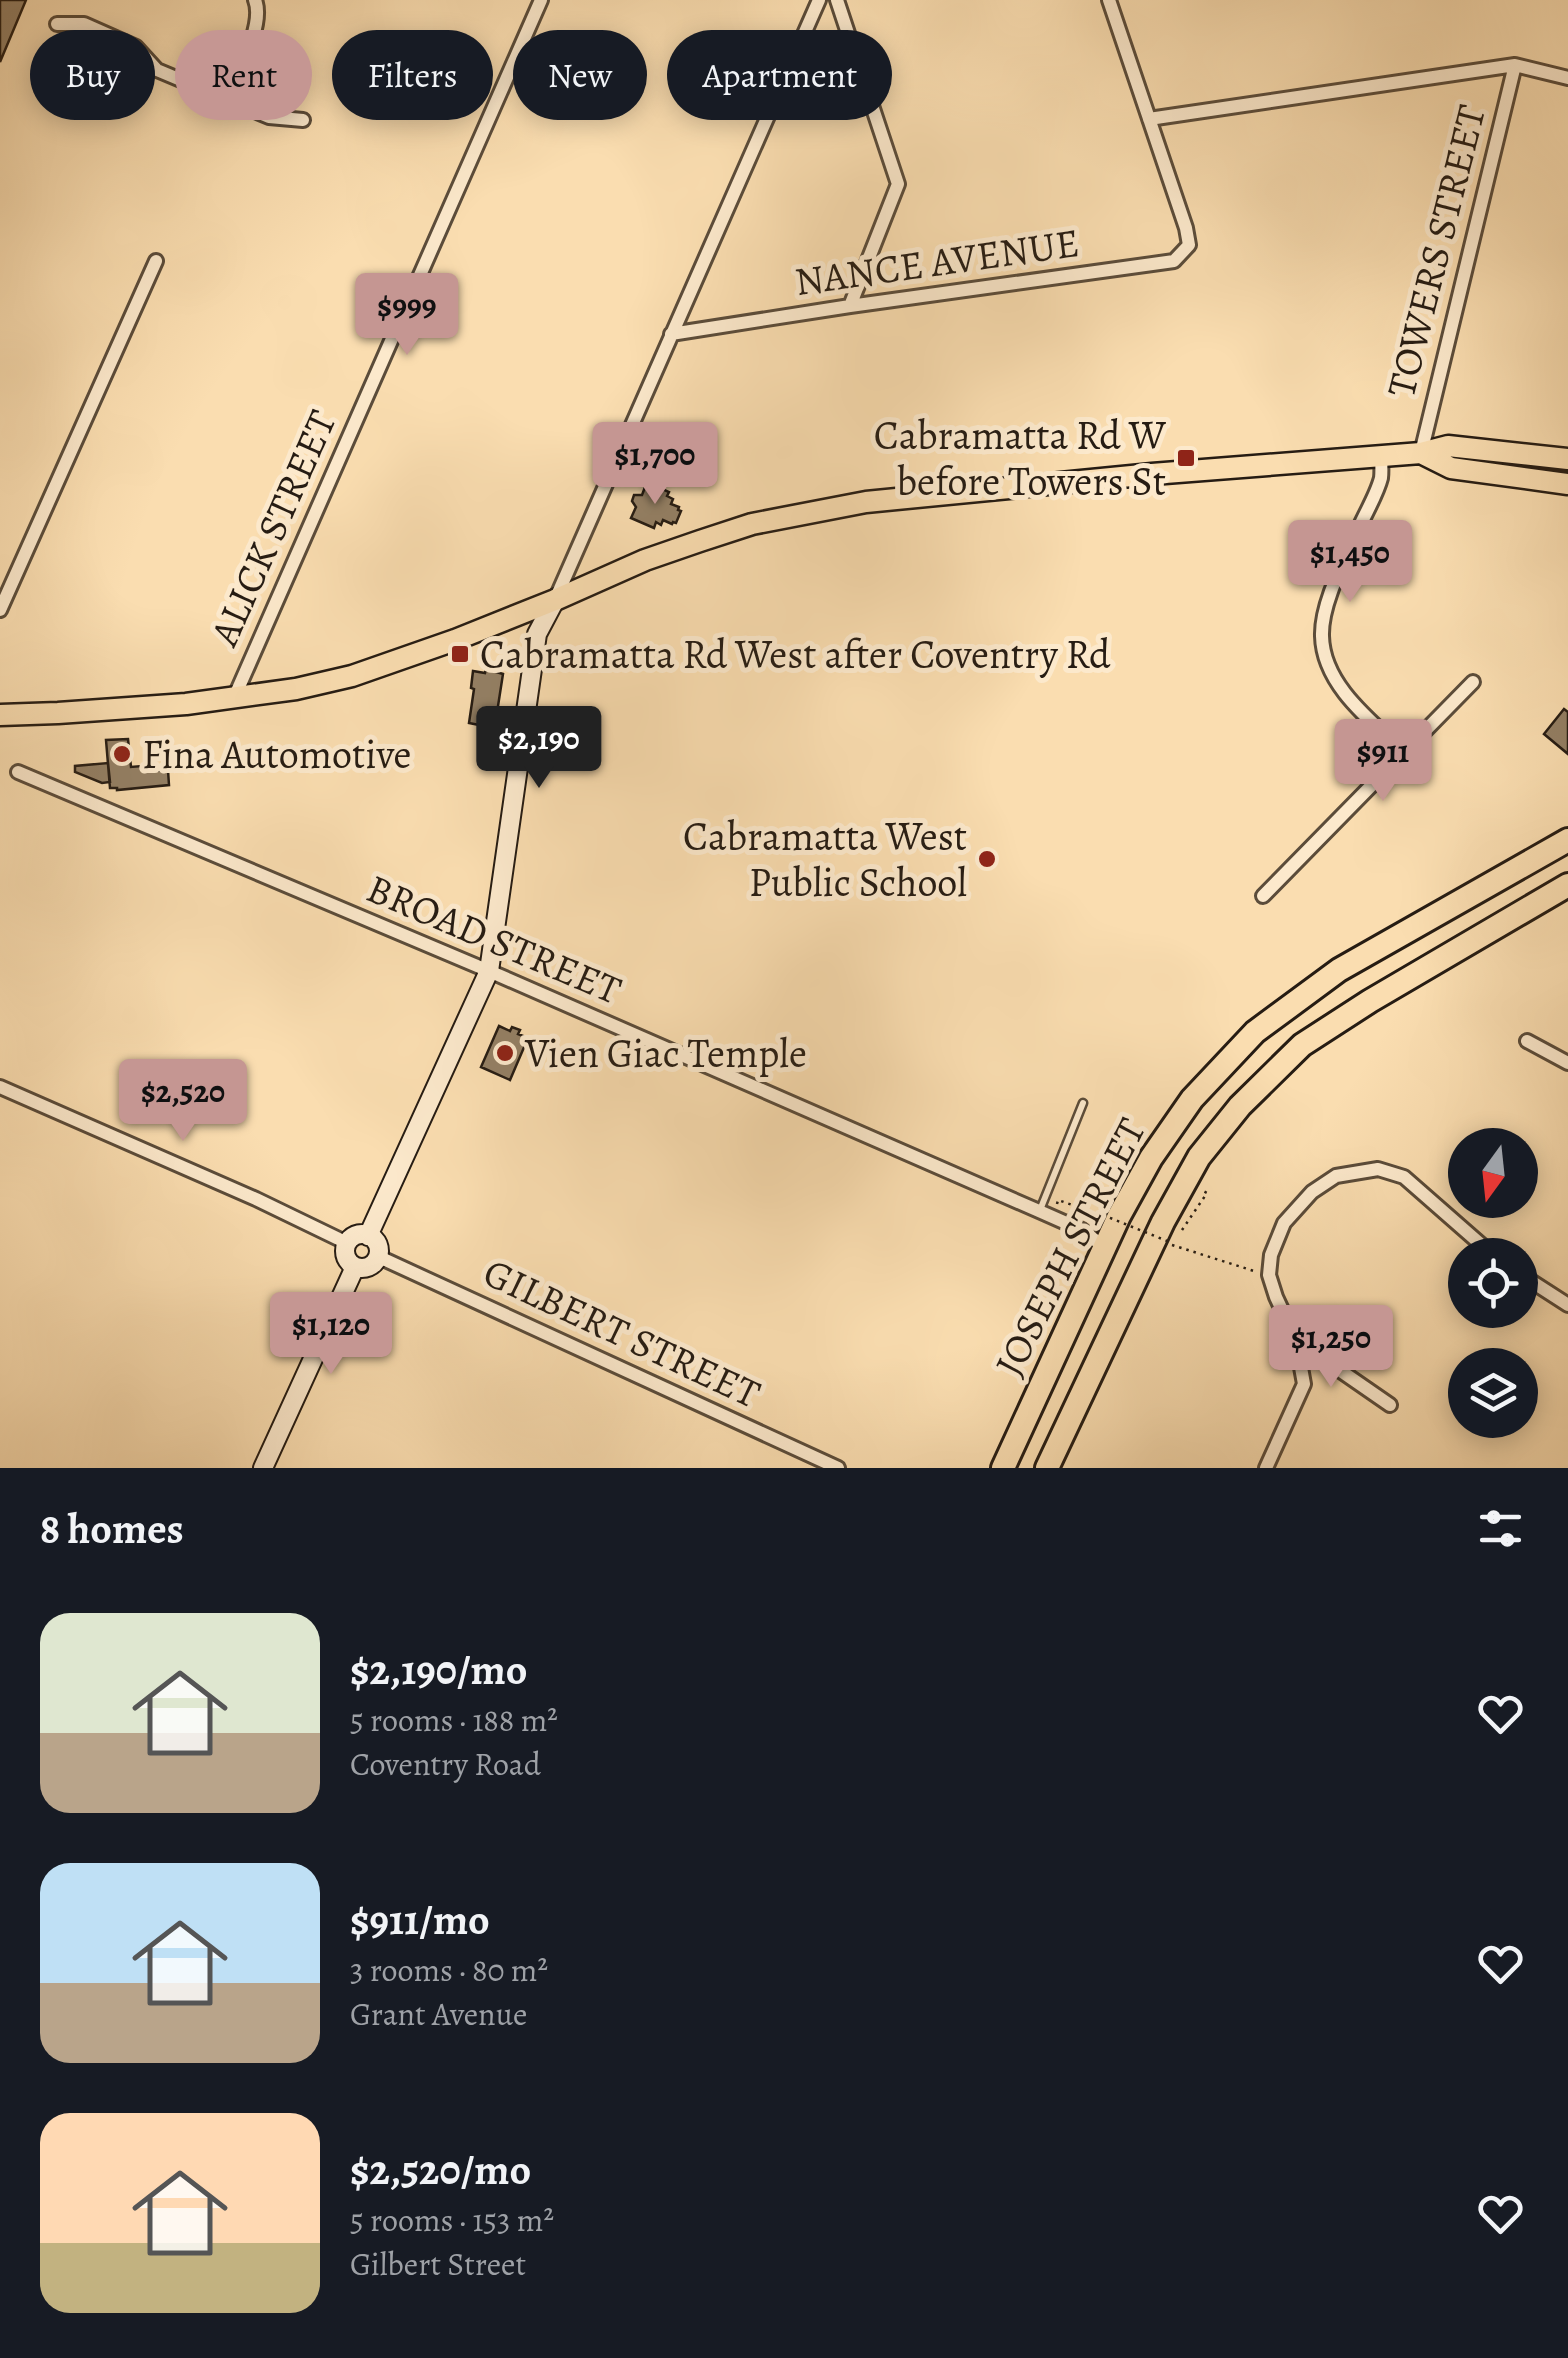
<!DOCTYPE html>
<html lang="en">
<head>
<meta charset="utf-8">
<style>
  :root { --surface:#171b24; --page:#242831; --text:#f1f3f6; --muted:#9ea1a6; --accent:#c59692 }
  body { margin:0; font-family:Alegreya,serif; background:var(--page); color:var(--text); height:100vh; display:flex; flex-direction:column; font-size:38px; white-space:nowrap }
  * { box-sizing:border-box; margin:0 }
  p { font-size:32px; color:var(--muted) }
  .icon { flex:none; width:55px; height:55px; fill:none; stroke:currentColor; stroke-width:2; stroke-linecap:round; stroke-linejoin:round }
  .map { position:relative; height:1468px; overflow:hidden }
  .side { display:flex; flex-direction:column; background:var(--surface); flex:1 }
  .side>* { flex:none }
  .top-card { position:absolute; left:30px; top:30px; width:1000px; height:90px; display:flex; gap:20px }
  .needle { width:65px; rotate:195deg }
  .fabs { position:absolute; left:1448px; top:1128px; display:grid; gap:20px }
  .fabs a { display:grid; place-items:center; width:90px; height:90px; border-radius:50%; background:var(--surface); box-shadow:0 5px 25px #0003; font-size:50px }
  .price { position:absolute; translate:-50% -85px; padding:0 22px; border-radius:10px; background:var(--accent); color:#111; font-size:32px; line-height:65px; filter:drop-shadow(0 2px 5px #0008) }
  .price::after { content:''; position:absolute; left:50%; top:60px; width:30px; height:22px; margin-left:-15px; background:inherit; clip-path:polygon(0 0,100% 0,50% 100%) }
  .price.selected { background:#222; color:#fff }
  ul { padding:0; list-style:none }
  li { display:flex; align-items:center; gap:30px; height:250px; padding:0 40px }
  li span { display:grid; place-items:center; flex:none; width:280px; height:200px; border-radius:30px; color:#555 }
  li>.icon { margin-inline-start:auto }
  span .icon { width:120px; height:120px; fill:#fffc; stroke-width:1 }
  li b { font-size:42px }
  h2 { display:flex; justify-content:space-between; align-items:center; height:120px; padding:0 40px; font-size:42px }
  .chip { padding:0 35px; border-radius:45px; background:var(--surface); box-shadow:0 5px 25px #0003; font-size:35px; line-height:90px }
  .chip.selected { background:var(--accent); color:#111 }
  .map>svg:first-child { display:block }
  .building { fill:#948065; stroke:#261c13; stroke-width:2.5 }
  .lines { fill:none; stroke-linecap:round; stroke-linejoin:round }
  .lane-casing { stroke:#5b4c3a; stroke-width:11 }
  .street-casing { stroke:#5b4c3a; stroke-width:18 }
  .secondary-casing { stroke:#261c13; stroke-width:22 }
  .primary-casing { stroke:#261c13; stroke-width:25 }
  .highway-casing { stroke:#261c13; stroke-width:28 }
  .path { stroke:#261c13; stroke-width:2.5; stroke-dasharray:2.5 5; stroke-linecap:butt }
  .lane { stroke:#fce9cc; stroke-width:6 }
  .street { stroke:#fce9cc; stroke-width:12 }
  .secondary { stroke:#fce9cc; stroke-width:18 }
  .primary { stroke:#faddb0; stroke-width:20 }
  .highway { stroke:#faddb0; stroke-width:22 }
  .path-bridge { stroke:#261c13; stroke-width:2.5; stroke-dasharray:2.5 5; stroke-linecap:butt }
  .poi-dot { fill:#8f2418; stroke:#fce9cc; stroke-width:4 }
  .labels { text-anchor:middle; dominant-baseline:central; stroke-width:10; stroke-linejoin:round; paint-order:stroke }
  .street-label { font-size:40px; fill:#261c13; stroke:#fce9cc }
  .poi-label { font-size:40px; fill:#261c13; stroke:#fce9cc; text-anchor:start }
</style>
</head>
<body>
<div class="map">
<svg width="1568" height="1468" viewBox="0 0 1568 1468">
  <rect width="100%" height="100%" fill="#faddb0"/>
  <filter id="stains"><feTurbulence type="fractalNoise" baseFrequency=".002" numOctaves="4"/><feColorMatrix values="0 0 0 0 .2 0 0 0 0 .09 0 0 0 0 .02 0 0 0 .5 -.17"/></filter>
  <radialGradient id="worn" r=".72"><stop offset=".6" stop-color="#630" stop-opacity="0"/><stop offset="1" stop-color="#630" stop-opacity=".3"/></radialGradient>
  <path class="building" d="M0,0H26L0,62Z
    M647,482L669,492L667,496L673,499L671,504L679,507L678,510L681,511L676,523L673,522L672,524L663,520L661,525L656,522L654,528L631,518L636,507L632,501L634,495H642Z
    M486,669L503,674L496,719L480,716L479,725L469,723L474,689L471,688L473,671L485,673Z
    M1564,709L1568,712V754L1544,734Z
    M128,739L131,767L154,765V771L168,770L169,785L117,790V788H110L106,740Z
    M108,763L110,782L102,783L75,772V766Z
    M499,1026L510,1031L512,1027L520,1030L518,1034L528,1038L510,1080L481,1067Z"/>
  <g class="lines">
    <defs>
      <path id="lane" d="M1040,1210L1083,1103"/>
      <path id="street" d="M837,0L898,184L850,306
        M57,24H84L136,47L157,70L269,117L303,120
        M227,99C237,74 265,25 255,0
        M1149,119L1515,65L1568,78
        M671,334L850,306L1174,261L1189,245L1186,228L1109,0
        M1421,453L1515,65
        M1381,455C1381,462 1382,471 1381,478C1377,494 1366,512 1359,528C1346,558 1321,602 1322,636C1323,685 1371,721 1404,752
        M555,600L819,0
        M0,610L156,261
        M234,698L541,0
        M18,772L489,971L1039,1211L1082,1230L1104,1247
        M1263,896L1473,682
        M1527,1041L1568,1063
        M0,1087L256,1199L347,1243
        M379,1257L838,1468
        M1520,1274L1568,1305
        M1296,1340L1390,1405
        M1266,1468L1304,1384L1296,1340L1276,1297L1269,1275L1271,1255L1284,1223L1312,1192L1336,1176L1378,1169L1404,1177L1493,1255"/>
      <path id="secondary" d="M345 1251a17 17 0 1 1 34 0a17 17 0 1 1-34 0Z
        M368,1236L489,971L537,634L555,600
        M263,1468L355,1267"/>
      <path id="primary" d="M1421,453L1451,468L1568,484
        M0,715L58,713L186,704L296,689L352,676L455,640L555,600L645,560L700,541L752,524L866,502L1152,474L1421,453L1448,446L1568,459"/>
      <path id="highway" d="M1003,1468L1119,1216L1151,1158L1192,1099L1255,1032L1339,970L1568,840
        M1047,1468L1163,1222L1199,1157L1240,1106L1302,1045L1370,1001L1568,885"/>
    </defs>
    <use href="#lane" class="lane-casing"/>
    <use href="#street" class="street-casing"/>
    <use href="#secondary" class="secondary-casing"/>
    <use href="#primary" class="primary-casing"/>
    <use href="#highway" class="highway-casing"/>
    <path class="path" d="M1057,1204L1058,1200L1098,1214
      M1182,1230L1207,1193L1201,1190
      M1172,1245L1254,1271"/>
    <use href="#lane" class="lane"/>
    <use href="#street" class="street"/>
    <use href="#secondary" class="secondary"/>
    <use href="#primary" class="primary"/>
    <use href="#highway" class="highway"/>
    <path class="path-bridge" d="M1103,1215L1167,1241"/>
  </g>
  <g class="poi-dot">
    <rect x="1176" y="448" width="20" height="20" rx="5"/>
    <rect x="450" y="644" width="20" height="20" rx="5"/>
    <circle cx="122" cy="754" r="10"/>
    <circle cx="987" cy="859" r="10"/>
    <circle cx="505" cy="1053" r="10"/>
  </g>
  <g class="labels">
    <g class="street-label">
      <text transform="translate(1436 251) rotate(-76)">TOWERS STREET</text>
      <text transform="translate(937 262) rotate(-8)">NANCE AVENUE</text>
      <text transform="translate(273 528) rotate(-66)">ALICK STREET</text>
      <text transform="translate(494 939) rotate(23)">BROAD STREET</text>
      <text transform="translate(1070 1247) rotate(-63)">JOSEPH STREET</text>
      <text transform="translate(622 1333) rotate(25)">GILBERT STREET</text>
    </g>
    <g class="poi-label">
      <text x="1166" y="435" text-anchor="end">Cabramatta Rd W<tspan x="1166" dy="46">before Towers St</tspan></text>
      <text x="480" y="654">Cabramatta Rd West after Coventry Rd</text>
      <text x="142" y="754">Fina Automotive</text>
      <text x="967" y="836" text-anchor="end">Cabramatta West<tspan x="967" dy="46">Public School</tspan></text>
      <text x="525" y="1053">Vien Giac Temple</text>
    </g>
  </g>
  <rect width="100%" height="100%" filter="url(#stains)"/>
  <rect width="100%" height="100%" fill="url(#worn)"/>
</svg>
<div class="fabs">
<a><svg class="needle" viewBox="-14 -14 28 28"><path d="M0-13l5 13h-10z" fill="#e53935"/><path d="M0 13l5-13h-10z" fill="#9ea1a6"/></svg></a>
<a><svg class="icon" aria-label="locate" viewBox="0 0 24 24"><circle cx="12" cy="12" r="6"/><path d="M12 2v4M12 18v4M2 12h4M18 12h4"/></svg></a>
<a><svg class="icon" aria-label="layers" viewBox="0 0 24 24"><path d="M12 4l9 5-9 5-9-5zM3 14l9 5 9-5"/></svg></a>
</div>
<b class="price" style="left:407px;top:358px">$999</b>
<b class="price" style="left:655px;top:507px">$1,700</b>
<b class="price" style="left:1350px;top:605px">$1,450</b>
<b class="price selected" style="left:539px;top:791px">$2,190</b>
<b class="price" style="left:1383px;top:804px">$911</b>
<b class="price" style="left:183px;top:1144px">$2,520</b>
<b class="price" style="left:331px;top:1377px">$1,120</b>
<b class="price" style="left:1331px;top:1390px">$1,250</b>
<div class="top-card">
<a class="chip">Buy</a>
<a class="chip selected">Rent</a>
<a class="chip">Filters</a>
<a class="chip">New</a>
<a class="chip">Apartment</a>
</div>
</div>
<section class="side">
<h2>8 homes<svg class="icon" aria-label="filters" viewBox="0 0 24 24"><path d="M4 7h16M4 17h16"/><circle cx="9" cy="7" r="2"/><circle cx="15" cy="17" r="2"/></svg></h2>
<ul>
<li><span style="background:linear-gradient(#dfe7d0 60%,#b9a48a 0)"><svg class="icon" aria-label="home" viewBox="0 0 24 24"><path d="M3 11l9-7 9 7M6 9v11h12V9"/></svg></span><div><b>$2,190/mo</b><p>5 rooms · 188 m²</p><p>Coventry Road</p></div><svg class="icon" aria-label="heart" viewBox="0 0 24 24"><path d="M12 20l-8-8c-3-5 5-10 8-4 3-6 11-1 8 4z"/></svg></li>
<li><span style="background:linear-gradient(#bfe0f5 60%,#b9a48a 0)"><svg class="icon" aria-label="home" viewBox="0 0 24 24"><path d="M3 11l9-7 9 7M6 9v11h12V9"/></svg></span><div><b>$911/mo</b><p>3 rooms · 80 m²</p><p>Grant Avenue</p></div><svg class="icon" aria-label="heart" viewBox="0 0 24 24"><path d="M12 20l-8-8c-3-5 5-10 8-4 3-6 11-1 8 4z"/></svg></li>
<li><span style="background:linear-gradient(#ffd9b3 65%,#c2b280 0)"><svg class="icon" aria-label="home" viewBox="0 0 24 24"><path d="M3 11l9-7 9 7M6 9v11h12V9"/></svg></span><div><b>$2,520/mo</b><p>5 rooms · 153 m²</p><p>Gilbert Street</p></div><svg class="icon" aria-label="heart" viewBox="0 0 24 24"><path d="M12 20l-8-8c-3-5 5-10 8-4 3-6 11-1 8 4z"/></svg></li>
</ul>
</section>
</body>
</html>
